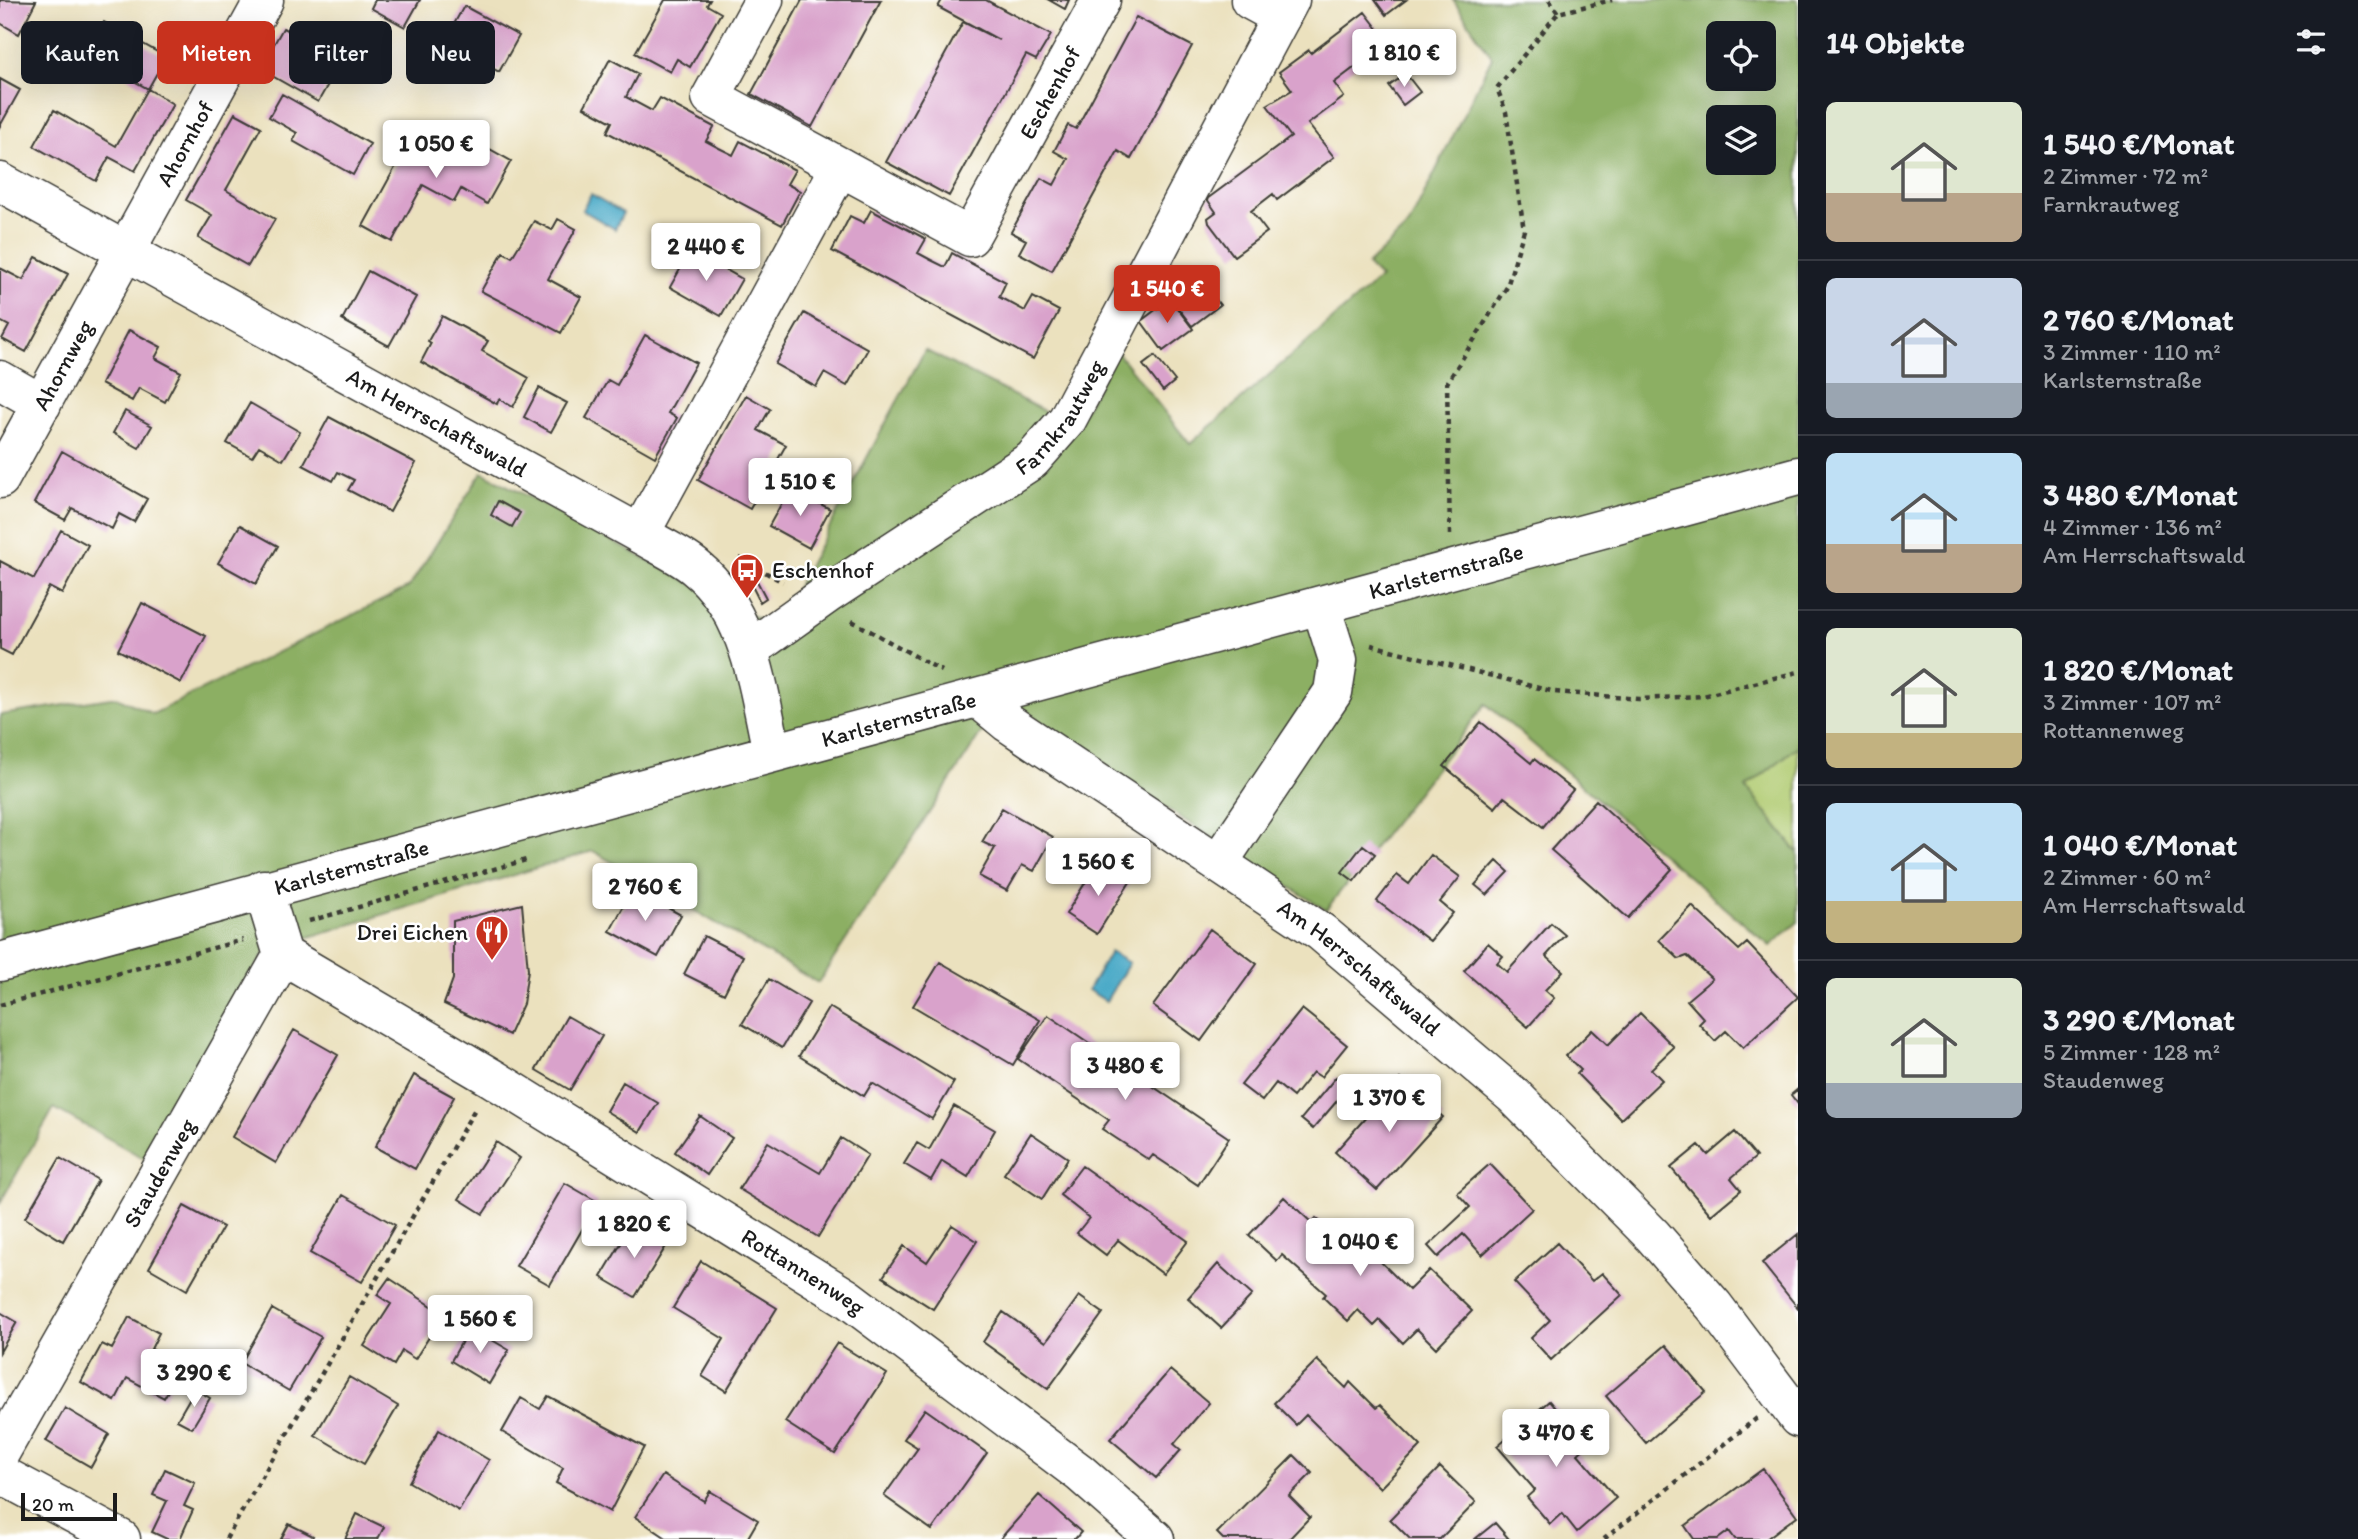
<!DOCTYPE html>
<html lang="de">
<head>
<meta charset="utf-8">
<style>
  :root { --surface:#171b24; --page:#20242c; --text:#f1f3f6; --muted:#9ea1a6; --line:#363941; --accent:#c8321e }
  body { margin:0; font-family:Itim,sans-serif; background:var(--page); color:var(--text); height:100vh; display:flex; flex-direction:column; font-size:26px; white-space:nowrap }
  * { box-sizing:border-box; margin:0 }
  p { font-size:23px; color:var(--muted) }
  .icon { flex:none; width:38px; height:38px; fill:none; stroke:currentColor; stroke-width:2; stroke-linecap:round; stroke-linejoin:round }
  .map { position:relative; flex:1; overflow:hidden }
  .panel { display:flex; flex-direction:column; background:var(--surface); width:560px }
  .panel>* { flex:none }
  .top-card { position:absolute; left:21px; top:21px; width:665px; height:63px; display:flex; gap:14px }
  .fabs { position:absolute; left:1706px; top:21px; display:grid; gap:14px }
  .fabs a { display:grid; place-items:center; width:70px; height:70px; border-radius:10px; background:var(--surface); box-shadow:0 7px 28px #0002; font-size:35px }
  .scale { position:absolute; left:21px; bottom:18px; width:96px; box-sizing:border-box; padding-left:7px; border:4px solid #1c1c1c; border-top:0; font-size:19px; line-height:24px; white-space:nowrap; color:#1c1c1c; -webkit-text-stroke:5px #fff; paint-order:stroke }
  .price { position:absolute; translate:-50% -60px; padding:0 16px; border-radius:7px; background:#fff; color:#222; font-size:23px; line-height:46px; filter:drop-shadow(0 2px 4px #0008) }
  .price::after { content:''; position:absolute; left:50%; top:42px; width:21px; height:16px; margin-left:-10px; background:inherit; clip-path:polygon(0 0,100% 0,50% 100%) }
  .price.selected { background:var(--accent); color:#fff }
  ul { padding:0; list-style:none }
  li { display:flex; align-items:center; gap:21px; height:175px; padding:0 28px }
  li+li { border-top:2px solid var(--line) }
  li span { display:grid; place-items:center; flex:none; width:196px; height:140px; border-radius:10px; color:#555 }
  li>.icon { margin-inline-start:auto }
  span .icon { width:84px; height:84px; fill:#fffc; stroke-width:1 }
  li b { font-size:30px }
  h2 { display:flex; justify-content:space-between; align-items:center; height:84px; padding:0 28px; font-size:30px }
  .chip { padding:0 24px; border-radius:10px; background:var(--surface); box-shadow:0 7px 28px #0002; font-size:24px; line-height:63px }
  .chip.selected { background:var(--accent); color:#fff }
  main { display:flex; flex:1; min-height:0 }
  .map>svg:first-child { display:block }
  .green { fill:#b0cb71; stroke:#667446; stroke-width:2 }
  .forest { fill:#8caf63; stroke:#546640; stroke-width:2; fill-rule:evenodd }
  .water { fill:#47a8c6; stroke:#326271; stroke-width:2 }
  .building { fill:#d9a2cb }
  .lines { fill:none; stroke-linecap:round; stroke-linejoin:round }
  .minor-casing { stroke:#3b3a34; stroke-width:41 }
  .path { stroke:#3b3a34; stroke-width:4.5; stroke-dasharray:5 5; stroke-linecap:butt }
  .minor { stroke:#fff; stroke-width:38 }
  .labels { text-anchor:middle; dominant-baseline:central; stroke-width:5; stroke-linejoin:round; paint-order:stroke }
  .street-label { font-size:23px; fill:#1c1c1c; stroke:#fff }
  .poi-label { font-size:23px; fill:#1c1c1c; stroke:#fff; text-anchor:start }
</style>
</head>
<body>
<main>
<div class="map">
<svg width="1798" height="1539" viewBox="0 0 1798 1539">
  <rect width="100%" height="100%" fill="#fff"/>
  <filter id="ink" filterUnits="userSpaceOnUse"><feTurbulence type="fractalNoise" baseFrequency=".0143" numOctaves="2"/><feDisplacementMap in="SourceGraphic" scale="14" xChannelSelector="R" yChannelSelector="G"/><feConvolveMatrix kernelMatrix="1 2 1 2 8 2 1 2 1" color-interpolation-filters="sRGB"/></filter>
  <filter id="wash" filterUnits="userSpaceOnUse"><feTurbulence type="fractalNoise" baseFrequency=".00686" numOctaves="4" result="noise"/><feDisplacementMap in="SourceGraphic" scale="28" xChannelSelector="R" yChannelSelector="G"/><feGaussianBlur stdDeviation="1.57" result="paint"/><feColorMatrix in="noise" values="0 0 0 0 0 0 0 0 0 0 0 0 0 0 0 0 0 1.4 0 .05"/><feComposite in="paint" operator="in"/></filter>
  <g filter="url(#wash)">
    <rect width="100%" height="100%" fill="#ebe1be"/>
    <path class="green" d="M1798,746V853L1746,787Z"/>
    <path class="forest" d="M1453,0H1798V746L1746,788L1798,853V922L1770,946L1486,704L1326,910L1136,789L993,715L818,983L593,851L266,950L145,1159L54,1108L0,1203V715L117,697L153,714L409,587L482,472L775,628L925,350L1075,427L1117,352L1190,444L1380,278L1367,265L1409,225L1492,57ZM1718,33H1764V79H1718ZM1718,117H1764V163H1718Z"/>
    <path class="water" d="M591,194L623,213L615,229L582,210Z
      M1110,952L1129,963L1106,1001L1088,990Z"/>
    <g id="blocks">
      <path class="building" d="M0,0L36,1L19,34L0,23Z
        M375,0H420L405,27L371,8Z
        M665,0H710L707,5L721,13L690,67L677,59L670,72L635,53Z
        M802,0H881L812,127L751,94Z
        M942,0H986L1051,35L1036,60L1026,55L949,196L886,162L963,22L999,40L938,7Z
        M1049,0H1069L1065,9Z
        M1375,0H1406L1386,15Z
        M464,6L519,36L499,72L444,42Z
        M1365,12L1388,42L1334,83L1344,97L1308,124L1334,157L1277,200L1273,194L1251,211L1267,232L1234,256L1209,223L1208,218L1216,212L1207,199L1291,137L1267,105L1292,90L1279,72L1309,50L1311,53Z
        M1136,17L1192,46L1131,159L1118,151L1052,271L1019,253L1026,240L1011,232L1041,178L1054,185L1068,159L1054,151L1068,125L1076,129Z
        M104,22L166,57L148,89L173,104L135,171L109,157L96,181L34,146L54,110L116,146L148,89L86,54Z
        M283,28L342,60L318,102L260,69Z
        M610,59L638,74L626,97L652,111L660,98L714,127L706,141L719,148L733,155L740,141L795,170L787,184L800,191L782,225L607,132L612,122L584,107Z
        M1406,74L1420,92L1403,105L1389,86Z
        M0,79L20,90L0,126Z
        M282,94L370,144L353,175L293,141L297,133L269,117Z
        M235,113L261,127L226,190L275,219L248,266L198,238L212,215L186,200Z
        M454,129L511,161L487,204L461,189L454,202L423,185L392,242L363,226L409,142L438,158Z
        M871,210L926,239L918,253L931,260L945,267L952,253L1006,282L999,297L1025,311L1033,297L1059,311L1033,359L832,251L850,216L864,223Z
        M558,219L576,229L548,279L581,297L561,333L481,291L503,252L512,257L534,221L552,230Z
        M691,250L742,279L721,316L670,287Z
        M36,257L68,274L26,352L2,339L9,326L0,321V268L23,280Z
        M368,271L416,297L389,346L342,320Z
        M1195,272L1220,305L1192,326L1168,295Z
        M1170,299L1193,329L1163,351L1141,321Z
        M804,313L868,349L847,386L824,373L816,387L775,364Z
        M442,316L488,341L482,351L529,378L513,407L499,399L497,404L421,362L431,343L428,341Z
        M129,330L161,347L155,358L181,372L165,402L139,388L132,401L101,384Z
        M645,335L696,363L668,413L677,418L655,457L586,418L608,380L617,385Z
        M1155,356L1175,381L1163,391L1143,365Z
        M539,388L567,403L551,432L524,417Z
        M746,395L770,409L758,430L786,445L750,509L698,480Z
        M250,403L300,432L283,460L259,446L252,457L227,443Z
        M125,411L152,426L139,448L113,433Z
        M329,417L416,463L390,512L348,490L354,480L338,472L333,481L303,465Z
        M62,451L147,499L134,522L119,514L112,529L72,508L65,520L34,503Z
        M790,488L830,509L809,548L769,526Z
        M498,501L520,513L512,527L491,515Z
        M240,525L278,546L256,584L218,563Z
        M61,530L88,545L62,594L49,587L12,655L0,649V561L34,579Z
        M757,581L766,598L760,602L751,584Z
        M142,603L206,636L181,683L118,650Z
        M1481,722L1531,763L1534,759L1573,790L1543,827L1504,797L1495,808L1444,766Z
        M1596,800L1672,869L1628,918L1551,850Z
        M1002,808L1053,837L1034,871L1022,865L1007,891L979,876L995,848L982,842Z
        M1363,845L1375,854L1354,881L1342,872Z
        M1431,855L1460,877L1440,902L1453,913L1430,941L1377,901L1397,875L1409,884Z
        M1497,861L1509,872L1487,895L1475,885Z
        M1098,862L1130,882L1097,934L1066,914Z
        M633,889L681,915L658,957L610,931Z
        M522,904L528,970L523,1004L509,1035L444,1004L453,979V921Z
        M1692,906L1739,950L1747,943L1798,997L1743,1048L1726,1031L1715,1041L1699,1024L1704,1019L1687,1000L1712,979L1687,956L1679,959L1659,940Z
        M1551,923L1565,935L1546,956L1563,971L1545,990L1554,998L1528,1027L1464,971L1488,943L1503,956L1497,963L1507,972Z
        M1210,929L1257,964L1201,1041L1153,1006Z
        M704,936L743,956L724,994L684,974Z
        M940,962L1040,1020L1013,1065L913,1006Z
        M769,979L809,1003L782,1048L742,1024Z
        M829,1007L954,1082L932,1119L872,1083L864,1096L799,1056Z
        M1302,1009L1347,1045L1321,1077L1313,1072L1293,1097L1276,1083L1262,1101L1241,1085Z
        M1640,1013L1674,1047L1651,1069L1662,1080L1621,1119L1577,1074L1581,1070L1566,1056L1592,1030L1608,1045Z
        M1048,1015L1229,1138L1198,1185L1153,1155L1149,1160L1102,1129L1109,1120L1018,1059Z
        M567,1016L602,1036L570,1090L536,1070Z
        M294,1030L338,1055L276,1163L232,1137Z
        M414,1075L454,1097L415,1169L375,1147Z
        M1336,1077L1348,1088L1313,1129L1301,1119Z
        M1400,1079L1443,1117L1377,1190L1335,1152Z
        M623,1082L658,1103L640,1132L606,1111Z
        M1798,1089V1104L1791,1095Z
        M954,1106L995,1130L968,1177L942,1161L931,1180L904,1164L917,1143L929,1150Z
        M700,1116L732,1138L707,1175L675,1152Z
        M1735,1132L1756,1157L1731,1178L1741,1190L1711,1215L1671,1168L1699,1145L1708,1155Z
        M1031,1133L1068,1158L1042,1199L1004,1174Z
        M841,1138L868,1155L818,1237L739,1189L768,1142L820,1173Z
        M496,1142L520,1158L483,1214L459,1199Z
        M60,1158L98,1180L63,1241L25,1218Z
        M1490,1164L1532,1209L1482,1255L1463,1234L1438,1257L1428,1246L1470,1207L1457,1193Z
        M1082,1166L1188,1241L1163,1274L1118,1240L1106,1255L1077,1233L1089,1218L1060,1195Z
        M565,1183L598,1202L550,1285L516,1266Z
        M343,1195L395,1225L362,1282L310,1253Z
        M1284,1197L1312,1223L1316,1218L1361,1259L1369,1250L1409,1290L1429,1270L1472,1311L1436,1348L1417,1329L1403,1343L1380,1320L1374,1326L1358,1310L1348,1321L1323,1297L1326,1294L1282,1255L1277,1261L1249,1235Z
        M184,1206L223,1227L187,1290L149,1268Z
        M634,1222L668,1243L635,1297L601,1277Z
        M952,1225L977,1241L933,1309L883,1277L904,1246L927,1262Z
        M1798,1234V1308L1762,1263Z
        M1557,1243L1592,1281L1602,1273L1622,1295L1551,1360L1531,1338L1550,1320L1514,1282Z
        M701,1261L777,1308L726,1391L702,1376L724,1339L673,1308Z
        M1218,1264L1252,1295L1221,1328L1188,1298Z
        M389,1278L444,1314L415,1359L402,1351L394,1365L364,1346L391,1304L377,1295Z
        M1079,1296L1103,1313L1048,1389L983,1342L1003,1312L1046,1342Z
        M272,1309L321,1337L289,1391L241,1363Z
        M0,1312L17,1322L0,1352Z
        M129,1317L159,1333L151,1349L171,1360L162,1377L173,1382L164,1398L127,1378L115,1401L81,1382L102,1344L112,1349Z
        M470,1327L509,1350L489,1384L451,1361Z
        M837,1343L887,1374L835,1454L785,1422Z
        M1666,1345L1706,1392L1646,1443L1606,1396Z
        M1317,1360L1346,1388L1350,1382L1376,1408L1380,1405L1421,1446L1380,1488L1306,1415L1296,1425L1274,1403Z
        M1170,1370L1209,1403L1174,1444L1181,1450L1156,1478L1110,1439Z
        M349,1377L398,1406L364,1464L315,1435Z
        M195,1389L210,1398L192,1428L177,1420Z
        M548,1396L644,1447L610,1512L556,1483L563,1468L502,1432L521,1398L540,1409Z
        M1549,1401L1587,1446L1578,1454L1616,1498L1577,1532L1562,1513L1550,1524L1527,1497L1535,1490L1497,1446Z
        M65,1408L109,1434L91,1467L46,1441Z
        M925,1409L987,1453L932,1530L884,1496L918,1448L904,1439Z
        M439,1430L489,1460L459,1511L409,1482Z
        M1294,1455L1312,1473L1289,1496L1310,1517L1289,1539H1223L1217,1533Z
        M1440,1467L1476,1502L1440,1539H1410L1390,1519Z
        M165,1469L195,1483L184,1506L193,1510L180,1539H167L152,1532L167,1501L153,1495Z
        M1763,1469L1797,1516L1766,1539H1735L1729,1531L1718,1539H1694L1685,1526Z
        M663,1475L704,1501L710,1491L758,1520L747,1539H668L635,1517Z
        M1039,1495L1081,1532L1075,1539H1000Z
        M357,1514L384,1527L378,1539H345Z
        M1495,1523L1509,1539H1475Z
        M289,1524L313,1536L311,1539H281Z"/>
    </g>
  </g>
  <g filter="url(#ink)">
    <use href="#blocks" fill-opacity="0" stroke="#3b3a34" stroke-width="2"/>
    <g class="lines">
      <defs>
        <g id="minor">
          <path id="s1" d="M764,0L711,97L970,237L1101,0"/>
          <path d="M1250,0L1281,17"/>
          <path id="s2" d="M0,182L640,534C658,545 679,554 695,567C750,611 758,688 772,752"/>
          <path d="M0,380L42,404"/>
          <path id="s3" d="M0,479L264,0"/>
          <path d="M640,534L840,167"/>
          <path id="s4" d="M749,650L829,593L1032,460L1067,420L1290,0"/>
          <path id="s5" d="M979,699L1008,723L1321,932L1514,1096L1653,1236L1714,1306L1798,1418"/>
          <path d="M1219,862L1333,692L1338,660L1321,606"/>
          <path id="s6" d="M283,955L492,1078L847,1298L1080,1473L1155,1539"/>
          <path id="s7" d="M0,962L1798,476"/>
          <path id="s8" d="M0,1453L283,955L263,889"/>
          <path d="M0,1474L121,1539"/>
        </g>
      </defs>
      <use href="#minor" class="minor-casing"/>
      <path class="path" d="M1549,0L1558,13
        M1450,535L1447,383L1507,287L1524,230L1506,112L1497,88L1558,13L1612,0
        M739,558L783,582
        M852,621L942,671
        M1371,645L1555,692L1639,699L1703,696L1798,672
        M309,921L526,860
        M0,1005L243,940
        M226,1539L475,1109
        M1604,1539L1757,1418"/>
      <use href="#minor" class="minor"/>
    </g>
  </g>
  <defs>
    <symbol id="bus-pin" viewBox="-11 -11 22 30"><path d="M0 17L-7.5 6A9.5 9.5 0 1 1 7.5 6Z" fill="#c8321e" stroke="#fff"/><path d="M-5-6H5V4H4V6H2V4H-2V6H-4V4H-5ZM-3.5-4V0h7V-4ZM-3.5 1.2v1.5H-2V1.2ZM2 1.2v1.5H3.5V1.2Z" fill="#fff"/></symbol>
    <symbol id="restaurant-pin" viewBox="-11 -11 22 30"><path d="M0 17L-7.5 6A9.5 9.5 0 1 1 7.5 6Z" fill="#c8321e" stroke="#fff"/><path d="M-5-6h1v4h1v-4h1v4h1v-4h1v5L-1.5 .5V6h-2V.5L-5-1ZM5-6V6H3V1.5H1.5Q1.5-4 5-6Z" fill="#fff"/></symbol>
  </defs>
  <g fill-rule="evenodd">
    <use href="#bus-pin" x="728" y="551" width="38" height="52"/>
    <use href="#restaurant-pin" x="473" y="913" width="38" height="52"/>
  </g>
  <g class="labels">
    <g class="street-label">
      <text stroke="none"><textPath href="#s1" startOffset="570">Eschenhof</textPath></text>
      <text stroke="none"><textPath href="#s3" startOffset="383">Ahornhof</textPath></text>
      <text stroke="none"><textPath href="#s3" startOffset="130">Ahornweg</textPath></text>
      <text stroke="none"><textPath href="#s4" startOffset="392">Farnkrautweg</textPath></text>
      <text stroke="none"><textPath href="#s2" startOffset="499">Am Herrschaftswald</textPath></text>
      <text stroke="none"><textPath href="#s7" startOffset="1498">Karlsternstraße</textPath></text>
      <text stroke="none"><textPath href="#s7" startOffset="931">Karlsternstraße</textPath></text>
      <text stroke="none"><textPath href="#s7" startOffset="364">Karlsternstraße</textPath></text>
      <text stroke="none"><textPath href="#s5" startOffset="466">Am Herrschaftswald</textPath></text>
      <text stroke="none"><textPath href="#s8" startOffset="322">Staudenweg</textPath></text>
      <text stroke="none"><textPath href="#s6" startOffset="609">Rottannenweg</textPath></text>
    </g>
    <g class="poi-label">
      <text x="772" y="570">Eschenhof</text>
      <text x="468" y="932" text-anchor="end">Drei Eichen</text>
    </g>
  </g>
</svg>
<div class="fabs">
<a><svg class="icon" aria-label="locate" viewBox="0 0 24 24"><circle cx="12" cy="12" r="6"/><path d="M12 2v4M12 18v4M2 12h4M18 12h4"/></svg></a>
<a><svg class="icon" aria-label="layers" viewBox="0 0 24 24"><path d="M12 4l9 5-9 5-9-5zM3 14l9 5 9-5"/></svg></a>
</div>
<div class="scale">20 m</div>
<b class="price" style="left:1404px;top:89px">1 810 €</b>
<b class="price" style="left:436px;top:180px">1 050 €</b>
<b class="price" style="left:706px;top:283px">2 440 €</b>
<b class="price selected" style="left:1167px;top:325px">1 540 €</b>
<b class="price" style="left:800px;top:518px">1 510 €</b>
<b class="price" style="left:1098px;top:898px">1 560 €</b>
<b class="price" style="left:645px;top:923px">2 760 €</b>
<b class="price" style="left:1125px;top:1102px">3 480 €</b>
<b class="price" style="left:1389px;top:1134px">1 370 €</b>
<b class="price" style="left:634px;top:1260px">1 820 €</b>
<b class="price" style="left:1360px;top:1278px">1 040 €</b>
<b class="price" style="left:480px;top:1355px">1 560 €</b>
<b class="price" style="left:194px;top:1409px">3 290 €</b>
<b class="price" style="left:1556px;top:1469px">3 470 €</b>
<div class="top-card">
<a class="chip">Kaufen</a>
<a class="chip selected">Mieten</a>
<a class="chip">Filter</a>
<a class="chip">Neu</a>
</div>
</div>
<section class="panel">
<h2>14 Objekte<svg class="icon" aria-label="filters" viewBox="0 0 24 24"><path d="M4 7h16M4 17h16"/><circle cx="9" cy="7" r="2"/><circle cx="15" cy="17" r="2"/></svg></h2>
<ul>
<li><span style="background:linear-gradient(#dfe7d0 65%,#b9a48a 0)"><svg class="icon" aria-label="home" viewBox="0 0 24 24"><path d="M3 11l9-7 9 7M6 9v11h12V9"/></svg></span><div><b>1 540 €/Monat</b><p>2 Zimmer · 72 m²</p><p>Farnkrautweg</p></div></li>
<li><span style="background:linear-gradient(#c9d6e8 75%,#9aa5b1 0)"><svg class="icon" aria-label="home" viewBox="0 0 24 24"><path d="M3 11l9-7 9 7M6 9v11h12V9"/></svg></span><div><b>2 760 €/Monat</b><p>3 Zimmer · 110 m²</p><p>Karlsternstraße</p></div></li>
<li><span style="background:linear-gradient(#bfe0f5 65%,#b9a48a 0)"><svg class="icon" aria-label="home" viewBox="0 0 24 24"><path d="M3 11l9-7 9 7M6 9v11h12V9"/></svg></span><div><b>3 480 €/Monat</b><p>4 Zimmer · 136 m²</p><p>Am Herrschaftswald</p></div></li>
<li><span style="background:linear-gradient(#dfe7d0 75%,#c2b280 0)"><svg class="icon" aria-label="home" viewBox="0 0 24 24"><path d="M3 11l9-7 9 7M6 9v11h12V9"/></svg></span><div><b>1 820 €/Monat</b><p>3 Zimmer · 107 m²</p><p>Rottannenweg</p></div></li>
<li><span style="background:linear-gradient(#bfe0f5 70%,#c2b280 0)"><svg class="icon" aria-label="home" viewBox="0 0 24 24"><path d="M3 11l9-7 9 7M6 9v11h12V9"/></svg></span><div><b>1 040 €/Monat</b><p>2 Zimmer · 60 m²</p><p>Am Herrschaftswald</p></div></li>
<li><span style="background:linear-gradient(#dfe7d0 75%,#9aa5b1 0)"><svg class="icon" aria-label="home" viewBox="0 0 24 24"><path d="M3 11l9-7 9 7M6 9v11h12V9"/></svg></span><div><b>3 290 €/Monat</b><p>5 Zimmer · 128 m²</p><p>Staudenweg</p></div></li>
</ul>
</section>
</main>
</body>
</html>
